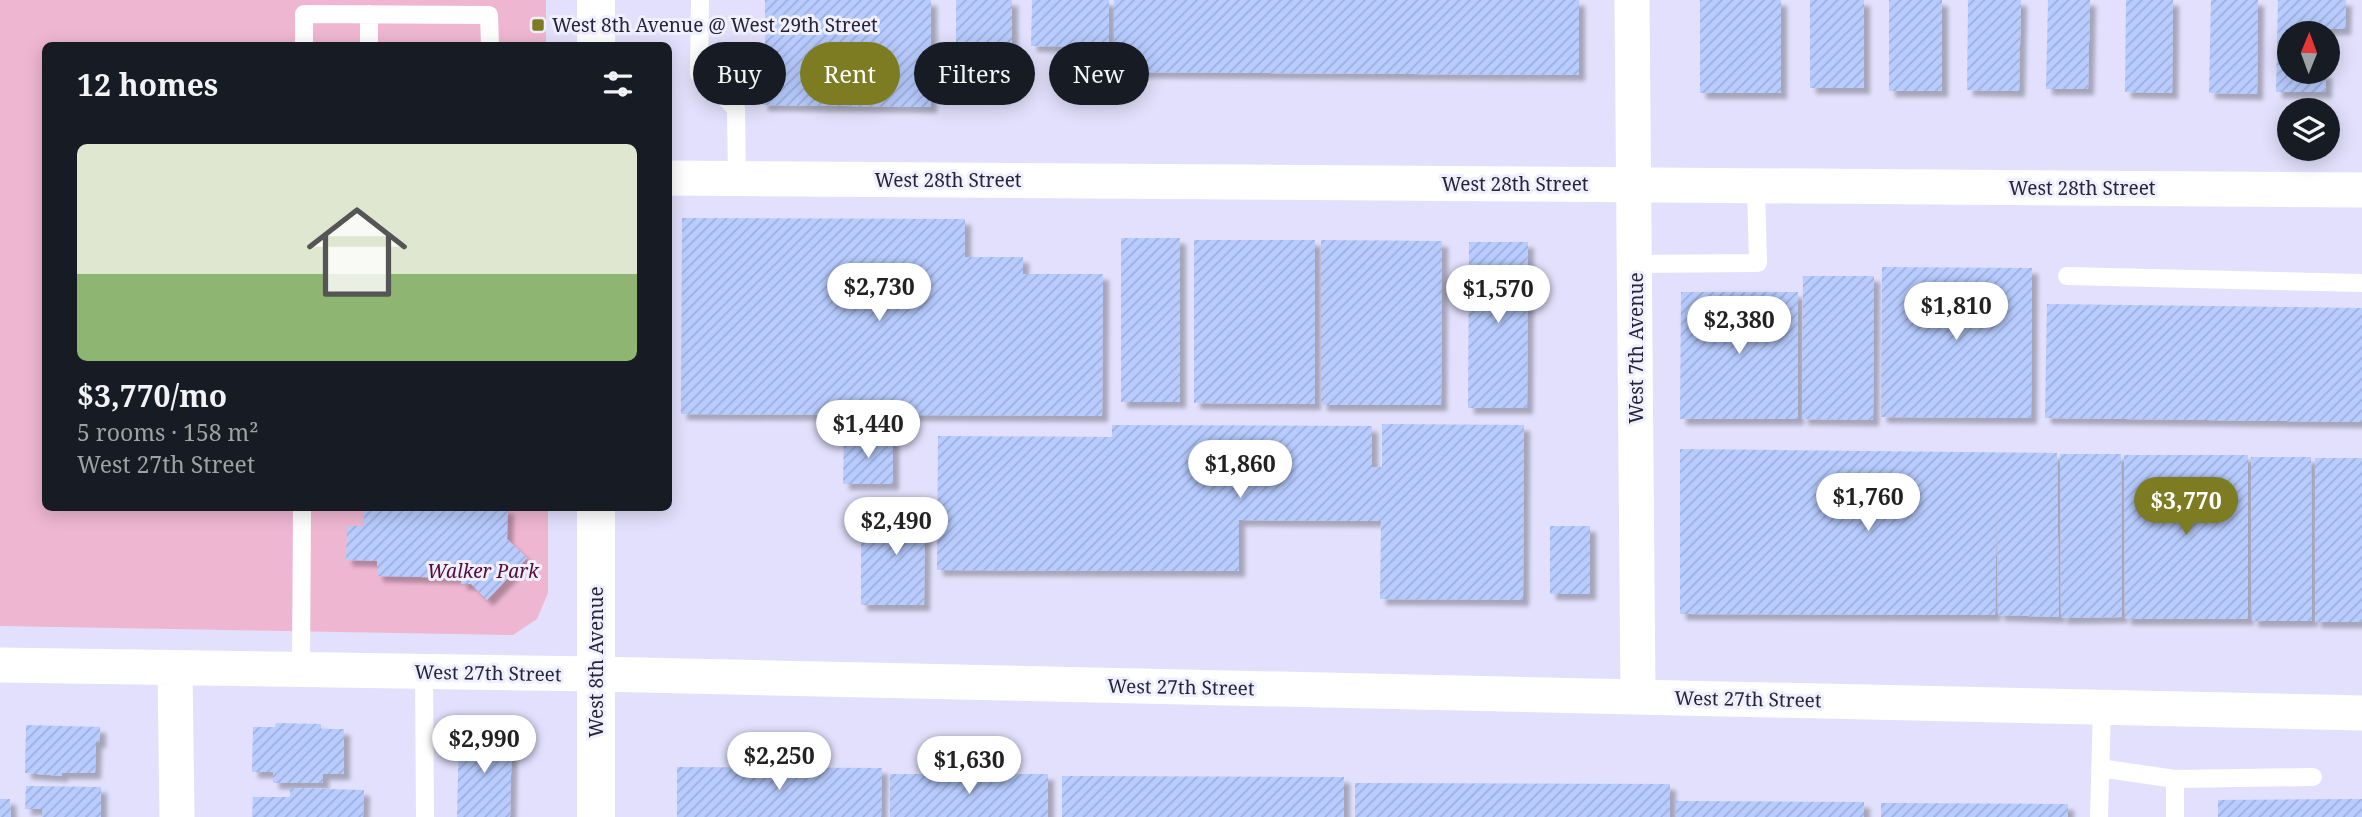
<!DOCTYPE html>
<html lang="en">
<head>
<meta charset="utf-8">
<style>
  :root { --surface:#171b24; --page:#242831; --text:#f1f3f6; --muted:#9ea1a6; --accent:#7e7c23 }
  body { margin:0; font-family:"Noto Serif",serif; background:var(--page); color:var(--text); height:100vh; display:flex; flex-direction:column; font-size:26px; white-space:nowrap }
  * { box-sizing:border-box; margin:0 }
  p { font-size:23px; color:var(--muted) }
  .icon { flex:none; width:38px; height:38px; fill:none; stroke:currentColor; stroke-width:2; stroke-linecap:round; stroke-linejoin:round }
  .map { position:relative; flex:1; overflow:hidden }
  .side { position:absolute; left:42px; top:42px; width:630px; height:469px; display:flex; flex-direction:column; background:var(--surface); border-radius:10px; box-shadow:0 4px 18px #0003 }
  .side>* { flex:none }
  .guide { position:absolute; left:693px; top:42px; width:665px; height:63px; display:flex; gap:14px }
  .needle { width:46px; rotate:1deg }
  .controls { position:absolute; left:2277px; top:21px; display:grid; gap:14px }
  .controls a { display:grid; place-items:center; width:63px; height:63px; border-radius:50%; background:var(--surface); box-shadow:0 4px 18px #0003; font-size:35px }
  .price { position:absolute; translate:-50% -60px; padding:0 16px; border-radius:24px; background:#fff; color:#222; font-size:23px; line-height:46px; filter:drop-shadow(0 2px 4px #0008) }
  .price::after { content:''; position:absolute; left:50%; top:42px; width:21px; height:16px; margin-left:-10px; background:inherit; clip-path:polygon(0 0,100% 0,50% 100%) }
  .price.on { background:var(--accent); color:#fff }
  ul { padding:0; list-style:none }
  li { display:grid; align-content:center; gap:14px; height:371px; padding:0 35px }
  li span { display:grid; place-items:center; height:217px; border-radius:10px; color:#555 }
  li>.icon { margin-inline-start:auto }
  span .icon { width:126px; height:126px; fill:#fffc; stroke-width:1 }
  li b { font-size:30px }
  h2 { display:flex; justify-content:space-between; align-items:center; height:84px; padding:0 35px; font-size:30px }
  .tag { padding:0 24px; border-radius:32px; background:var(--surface); box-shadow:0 4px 18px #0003; font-size:24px; line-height:63px }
  .tag.on { background:var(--accent); color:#fff }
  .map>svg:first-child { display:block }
  .green { fill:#efb6d2 }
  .building { fill:url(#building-hatch); filter:url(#shadow) }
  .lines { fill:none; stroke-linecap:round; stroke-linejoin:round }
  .service { stroke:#fff; stroke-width:18 }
  .minor { stroke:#fff; stroke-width:35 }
  .tertiary { stroke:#fff; stroke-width:38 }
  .poi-dot { fill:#7e7c23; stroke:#f0effd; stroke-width:2.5 }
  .labels { text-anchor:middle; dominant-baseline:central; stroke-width:6; stroke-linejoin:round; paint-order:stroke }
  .poi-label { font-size:19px; fill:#26233c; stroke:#f0effd; text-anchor:start }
  .street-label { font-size:19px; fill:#26233c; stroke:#f0effd }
  .park-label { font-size:19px; font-style:italic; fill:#550c39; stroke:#f0effd }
</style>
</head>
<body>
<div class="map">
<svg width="2362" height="817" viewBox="0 0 2362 817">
  <defs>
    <pattern id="building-hatch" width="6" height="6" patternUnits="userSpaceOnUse" patternTransform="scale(1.75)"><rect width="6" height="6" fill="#b8ccff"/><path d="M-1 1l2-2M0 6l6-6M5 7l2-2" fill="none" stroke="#9eafdb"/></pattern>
    <filter id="shadow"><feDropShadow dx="6" dy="6" stdDeviation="2" flood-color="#0004"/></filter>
  </defs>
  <rect width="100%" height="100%" fill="#e2e0fc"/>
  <path class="green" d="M0,0H546V45L46,46V508H548V593L537,619L513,635L0,626Z"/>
  <path class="building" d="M765,0H931V107L762,105V86H734L735,48L765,47Z
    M956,0H1012V77H956Z
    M1032,0H1109V47L1031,46Z
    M1114,0H1579V75L1114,72Z
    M1700,0H1781V93H1700Z
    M1810,0H1864V88H1810Z
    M1889,0H1942V91H1889Z
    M1968,0H2021L2019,91L1967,90Z
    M2048,0H2090L2088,89H2046Z
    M2126,0H2173L2172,93L2125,92Z
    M2211,0H2258L2257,94L2209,93Z
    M2278,0H2346L2345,29H2327V33H2289V72H2326V92H2276Z
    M682,218L965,219V257H1023V274H1103L1102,416L681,414Z
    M1121,238H1180V402H1121Z
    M1194,240H1315V404L1194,403Z
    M1321,240L1442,241L1441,405H1321Z
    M1469,242H1528L1527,408H1468Z
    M1882,267L2032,268L2031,418L1881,417Z
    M1803,276H1874L1873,420L1802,419Z
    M1681,292H1798V419H1680Z
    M2047,304L2362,308V422L2045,418Z
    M1382,424L1524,425L1523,600L1380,599L1381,521L1239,520V571L937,570L938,436L1112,437V425L1372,426V467H1382Z
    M844,435L893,436V484H843Z
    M1680,449L2057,453L2059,617L1998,615L1997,499L1995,615L1680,614Z
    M2060,454H2121L2122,617L2061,618Z
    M2124,455H2248V619H2125Z
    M2251,457H2311L2312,621H2252Z
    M2315,458H2362V622H2315Z
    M883,499H925L924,605H861V541H883Z
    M364,508H508L507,539L527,558L487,600L471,584H461V578L377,576V561L346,560L347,526H364Z
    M1550,526H1590V594H1550Z
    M276,723L321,724V729H344V774H323V783H273V772H252L253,727H275Z
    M26,725L100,727V742H96L95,773H62V776L25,773Z
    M459,733L512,734L510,817H457Z
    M677,767L882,768L881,817H677Z
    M890,774H1048V817H890Z
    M1062,776L1344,777V817H1062Z
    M1355,783L1670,784V817H1355Z
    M26,786L101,787V817H42V809H25Z
    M290,788L364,790L363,817H252L253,797H290Z
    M0,799H10L11,817H0Z
    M2362,799V817H2218V800Z
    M1676,801L1864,802V817H1676Z
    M1881,803L2068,804V817H1881Z"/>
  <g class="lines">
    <path class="service" d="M700,0L699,74L736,108L737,178
      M369,14V46
      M304,46V14L489,15L490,46
      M1635,264L1758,263L1756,186
      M2067,276L2362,283
      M301,670L302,508
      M424,672L425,817
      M2100,768L2175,779L2313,777
      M2099,817L2102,707
      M2175,817V779"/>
    <path class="minor" d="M1632,0L1638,696
      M668,178L2362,190
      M0,665L597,674L2362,713
      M175,668L177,817"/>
    <path class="tertiary" d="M596,0V46
      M596,508V817"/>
  </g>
  <rect class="poi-dot" x="531" y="18" width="14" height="14" rx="3.5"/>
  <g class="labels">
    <g class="poi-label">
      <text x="552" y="25">West 8th Avenue @ West 29th Street</text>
    </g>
    <g class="street-label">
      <text x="948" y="180">West 28th Street</text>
      <text x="1515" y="184">West 28th Street</text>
      <text x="2082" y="188">West 28th Street</text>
      <text transform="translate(1636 348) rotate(-90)">West 7th Avenue</text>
      <text transform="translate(596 662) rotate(-90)">West 8th Avenue</text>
      <text transform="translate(488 673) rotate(1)">West 27th Street</text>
      <text transform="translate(1181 687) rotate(1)">West 27th Street</text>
      <text transform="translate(1748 699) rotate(1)">West 27th Street</text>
    </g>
    <g class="park-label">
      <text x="483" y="571">Walker Park</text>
    </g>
  </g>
</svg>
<div class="controls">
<a><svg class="needle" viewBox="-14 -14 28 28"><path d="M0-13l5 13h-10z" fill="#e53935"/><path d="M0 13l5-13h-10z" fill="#9ea1a6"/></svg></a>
<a><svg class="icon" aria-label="layers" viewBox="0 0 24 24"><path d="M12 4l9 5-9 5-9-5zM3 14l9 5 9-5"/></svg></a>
</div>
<b class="price" style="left:879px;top:323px">$2,730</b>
<b class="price" style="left:1498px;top:325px">$1,570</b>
<b class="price" style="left:1956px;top:342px">$1,810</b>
<b class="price" style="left:1739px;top:356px">$2,380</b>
<b class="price" style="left:868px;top:460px">$1,440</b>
<b class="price" style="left:1240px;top:500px">$1,860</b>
<b class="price" style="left:1868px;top:533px">$1,760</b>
<b class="price on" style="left:2186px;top:537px">$3,770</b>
<b class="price" style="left:896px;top:557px">$2,490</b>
<b class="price" style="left:484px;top:775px">$2,990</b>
<b class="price" style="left:779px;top:792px">$2,250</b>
<b class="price" style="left:969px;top:796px">$1,630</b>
<div class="guide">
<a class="tag">Buy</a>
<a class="tag on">Rent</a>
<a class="tag">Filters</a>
<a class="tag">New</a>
</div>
<section class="side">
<h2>12 homes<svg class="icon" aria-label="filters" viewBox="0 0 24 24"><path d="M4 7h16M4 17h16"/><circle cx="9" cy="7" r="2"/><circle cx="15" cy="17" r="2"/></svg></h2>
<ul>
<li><span style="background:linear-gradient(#dfe7d0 60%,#8fb573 0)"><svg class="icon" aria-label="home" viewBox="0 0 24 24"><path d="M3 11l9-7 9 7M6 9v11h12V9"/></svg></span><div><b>$3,770/mo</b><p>5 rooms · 158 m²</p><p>West 27th Street</p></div></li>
</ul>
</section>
</div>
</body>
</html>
